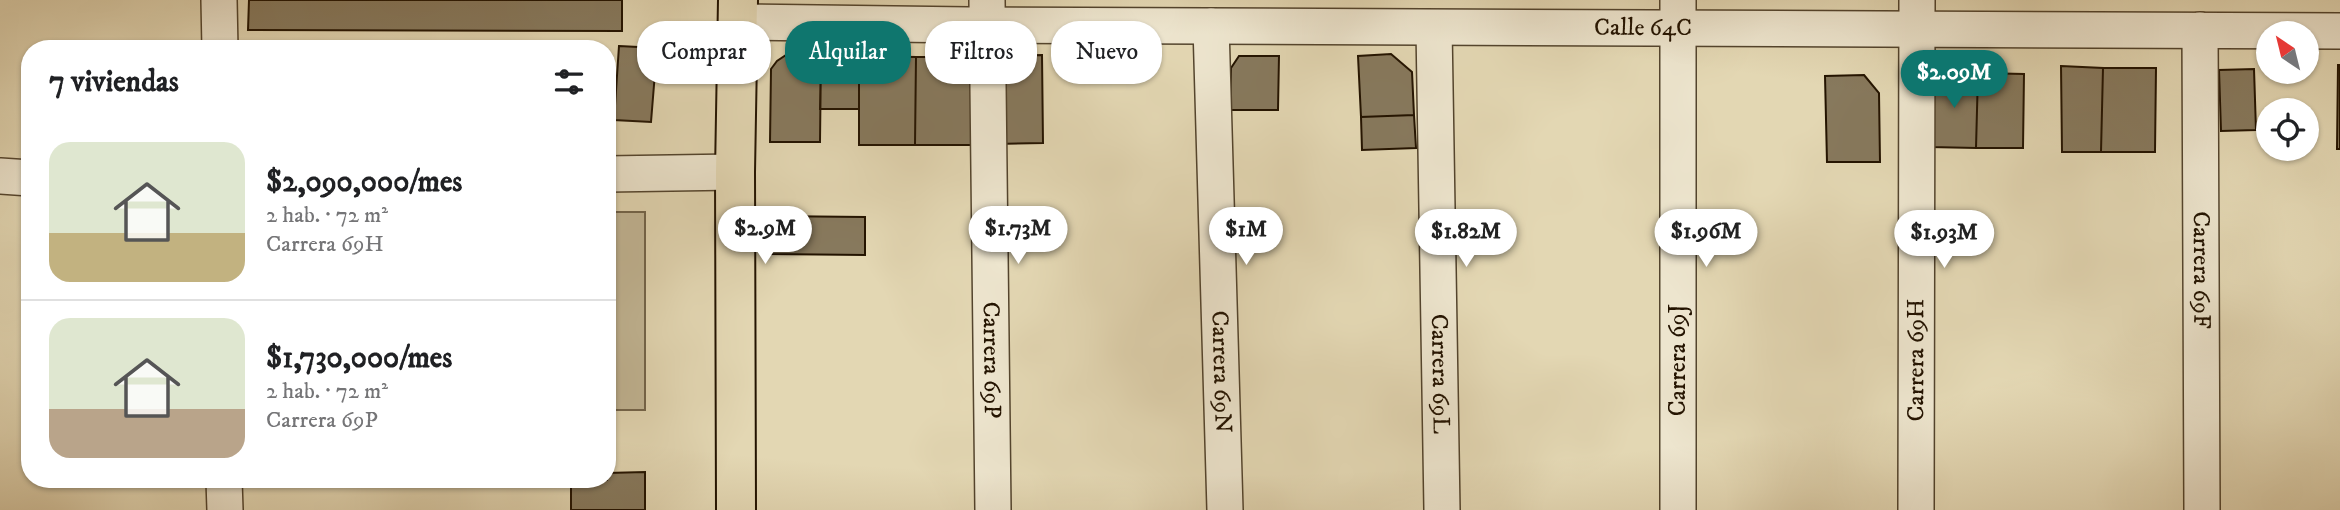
<!DOCTYPE html>
<html lang="es">
<head>
<meta charset="utf-8">
<style>
  :root { --surface:#fff; --page:#f6f6f6; --text:#202124; --muted:#757577; --line:#e0e0e0; --accent:#0f766e }
  body { margin:0; font-family:"IM FELL DW Pica",serif; background:var(--page); color:var(--text); height:100vh; display:flex; flex-direction:column; font-size:26px; white-space:nowrap }
  * { box-sizing:border-box; margin:0 }
  p { font-size:23px; color:var(--muted) }
  .icon { flex:none; width:38px; height:38px; fill:none; stroke:currentColor; stroke-width:2; stroke-linecap:round; stroke-linejoin:round }
  .map { position:relative; flex:1; overflow:hidden }
  .details { position:absolute; left:21px; top:40px; width:595px; height:448px; display:flex; flex-direction:column; background:var(--surface); border-radius:28px; box-shadow:0 2px 5px #0004 }
  .details>* { flex:none }
  .hud { position:absolute; left:637px; top:21px; width:665px; height:63px; display:flex; gap:14px }
  .needle { width:46px; rotate:325deg }
  .controls { position:absolute; left:2256px; top:21px; display:grid; gap:14px }
  .controls a { display:grid; place-items:center; width:63px; height:63px; border-radius:50%; background:var(--surface); box-shadow:0 2px 5px #0004; font-size:35px }
  .price { position:absolute; translate:-50% -60px; padding:0 16px; border-radius:24px; background:#fff; color:#222; font-size:23px; line-height:46px; filter:drop-shadow(0 2px 4px #0008) }
  .price::after { content:''; position:absolute; left:50%; top:42px; width:21px; height:16px; margin-left:-10px; background:inherit; clip-path:polygon(0 0,100% 0,50% 100%) }
  .price.current { background:var(--accent); color:#fff }
  ul { padding:0; list-style:none }
  li { display:flex; align-items:center; gap:21px; height:175px; padding:0 28px }
  li+li { border-top:2px solid var(--line) }
  li span { display:grid; place-items:center; flex:none; width:196px; height:140px; border-radius:21px; color:#555 }
  li>.icon { margin-inline-start:auto }
  span .icon { width:84px; height:84px; fill:#fffc; stroke-width:1 }
  li b { font-size:30px }
  h2 { display:flex; justify-content:space-between; align-items:center; height:84px; padding:0 28px; font-size:30px }
  .pill { padding:0 24px; border-radius:28px; background:var(--surface); box-shadow:0 2px 5px #0004; font-size:24px; line-height:63px }
  .pill.current { background:var(--accent); color:#fff }
  .map>svg:first-child { display:block }
  .green { fill:#c2b695; stroke:#72644a; stroke-width:2 }
  .building { fill:#87795d; stroke:#231300; stroke-width:2 }
  .lines { fill:none; stroke-linecap:round; stroke-linejoin:round }
  .minor-casing { stroke:#53442d; stroke-width:38 }
  .major-casing { stroke:#231300; stroke-width:42 }
  .minor { stroke:#ede5ce; stroke-width:35 }
  .major { stroke:#e3d7b3; stroke-width:38 }
  .labels { text-anchor:middle; dominant-baseline:central; stroke-width:6; stroke-linejoin:round; paint-order:stroke }
  .street-label { font-size:24px; fill:#231300; stroke:#ede5ce }
</style>
</head>
<body>
<div class="map">
<svg width="2340" height="510" viewBox="0 0 2340 510">
  <rect width="100%" height="100%" fill="#e3d7b3"/>
  <filter id="stains"><feTurbulence type="fractalNoise" baseFrequency=".00286" numOctaves="4"/><feColorMatrix values="0 0 0 0 .2 0 0 0 0 .09 0 0 0 0 .02 0 0 0 .5 -.17"/></filter>
  <radialGradient id="worn" r=".72"><stop offset=".6" stop-color="#630" stop-opacity="0"/><stop offset="1" stop-color="#630" stop-opacity=".3"/></radialGradient>
  <path class="green" d="M607,212H645V410H607Z"/>
  <path class="building" d="M249,0H622V31L248,30Z
    M619,46L657,48L651,122L614,120Z
    M1391,54L1412,72L1414,115L1361,117L1358,56Z
    M786,55L821,56L820,142H770L771,69L777,61Z
    M1042,55L1043,143L995,144L994,56Z
    M821,56H859V109H820Z
    M859,56L916,57L915,145H859Z
    M1239,56H1279L1278,110H1230L1231,68Z
    M916,57H973L971,145H915Z
    M2338,65H2340V149H2337Z
    M2061,66L2103,68L2101,152H2062Z
    M2103,68H2156L2155,152H2101Z
    M2254,69L2256,130L2221,131L2219,70Z
    M1931,72L1978,73L1976,148L1930,147Z
    M1978,73L2024,74L2023,148H1976Z
    M1864,75L1879,93L1880,162H1827L1825,76Z
    M1414,115L1416,148L1362,150L1361,117Z
    M769,216L865,217V255L769,254Z
    M645,472V510H571V480H607V473Z"/>
  <g class="lines">
    <defs>
      <g id="minor">
        <path d="M219,0L220,49"/>
        <path id="s1" d="M987,0L993,510"/>
        <path d="M1678,0V510"/>
        <path id="s2" d="M737,22L969,25L2340,31"/>
        <path id="s3" d="M1211,26L1225,510"/>
        <path id="s4" d="M1434,28L1442,510"/>
        <path id="s5" d="M2200,30L2202,510"/>
        <path d="M607,174L735,172"/>
        <path d="M0,176L30,178"/>
        <path d="M224,480L225,510"/>
        <path id="s6" d="M1916,510L1917,0"/>
      </g>
      <path id="major" d="M736,510L735,172L738,0"/>
    </defs>
    <use href="#minor" class="minor-casing"/>
    <use href="#major" class="major-casing"/>
    <use href="#minor" class="minor"/>
    <use href="#major" class="major"/>
  </g>
  <g class="labels">
    <g class="street-label">
      <text stroke="none"><textPath href="#s2" startOffset="906">Calle 64C</textPath></text>
      <text stroke="none"><textPath href="#s5" startOffset="240">Carrera 69F</textPath></text>
      <text stroke="none"><textPath href="#s1" startOffset="360">Carrera 69P</textPath></text>
      <text transform="translate(1678 360) rotate(-90)">Carrera 69J</text>
      <text stroke="none"><textPath href="#s6" startOffset="150">Carrera 69H</textPath></text>
      <text stroke="none"><textPath href="#s3" startOffset="346">Carrera 69N</textPath></text>
      <text stroke="none"><textPath href="#s4" startOffset="346">Carrera 69L</textPath></text>
    </g>
  </g>
  <rect width="100%" height="100%" filter="url(#stains)"/>
  <rect width="100%" height="100%" fill="url(#worn)"/>
</svg>
<div class="controls">
<a><svg class="needle" viewBox="-14 -14 28 28"><path d="M0-13l5 13h-10z" fill="#e53935"/><path d="M0 13l5-13h-10z" fill="#757577"/></svg></a>
<a><svg class="icon" aria-label="locate" viewBox="0 0 24 24"><circle cx="12" cy="12" r="6"/><path d="M12 2v4M12 18v4M2 12h4M18 12h4"/></svg></a>
</div>
<b class="price current" style="left:1954px;top:110px">$2.09M</b>
<b class="price" style="left:765px;top:266px">$2.9M</b>
<b class="price" style="left:1018px;top:266px">$1.73M</b>
<b class="price" style="left:1246px;top:267px">$1M</b>
<b class="price" style="left:1466px;top:269px">$1.82M</b>
<b class="price" style="left:1706px;top:269px">$1.96M</b>
<b class="price" style="left:1944px;top:270px">$1.93M</b>
<div class="hud">
<a class="pill">Comprar</a>
<a class="pill current">Alquilar</a>
<a class="pill">Filtros</a>
<a class="pill">Nuevo</a>
</div>
<section class="details">
<h2>7 viviendas<svg class="icon" aria-label="filters" viewBox="0 0 24 24"><path d="M4 7h16M4 17h16"/><circle cx="9" cy="7" r="2"/><circle cx="15" cy="17" r="2"/></svg></h2>
<ul>
<li><span style="background:linear-gradient(#dfe7d0 65%,#c2b280 0)"><svg class="icon" aria-label="home" viewBox="0 0 24 24"><path d="M3 11l9-7 9 7M6 9v11h12V9"/></svg></span><div><b>$2,090,000/mes</b><p>2 hab. · 72 m²</p><p>Carrera 69H</p></div></li>
<li><span style="background:linear-gradient(#dfe7d0 65%,#b9a48a 0)"><svg class="icon" aria-label="home" viewBox="0 0 24 24"><path d="M3 11l9-7 9 7M6 9v11h12V9"/></svg></span><div><b>$1,730,000/mes</b><p>2 hab. · 72 m²</p><p>Carrera 69P</p></div></li>
</ul>
</section>
</div>
</body>
</html>
